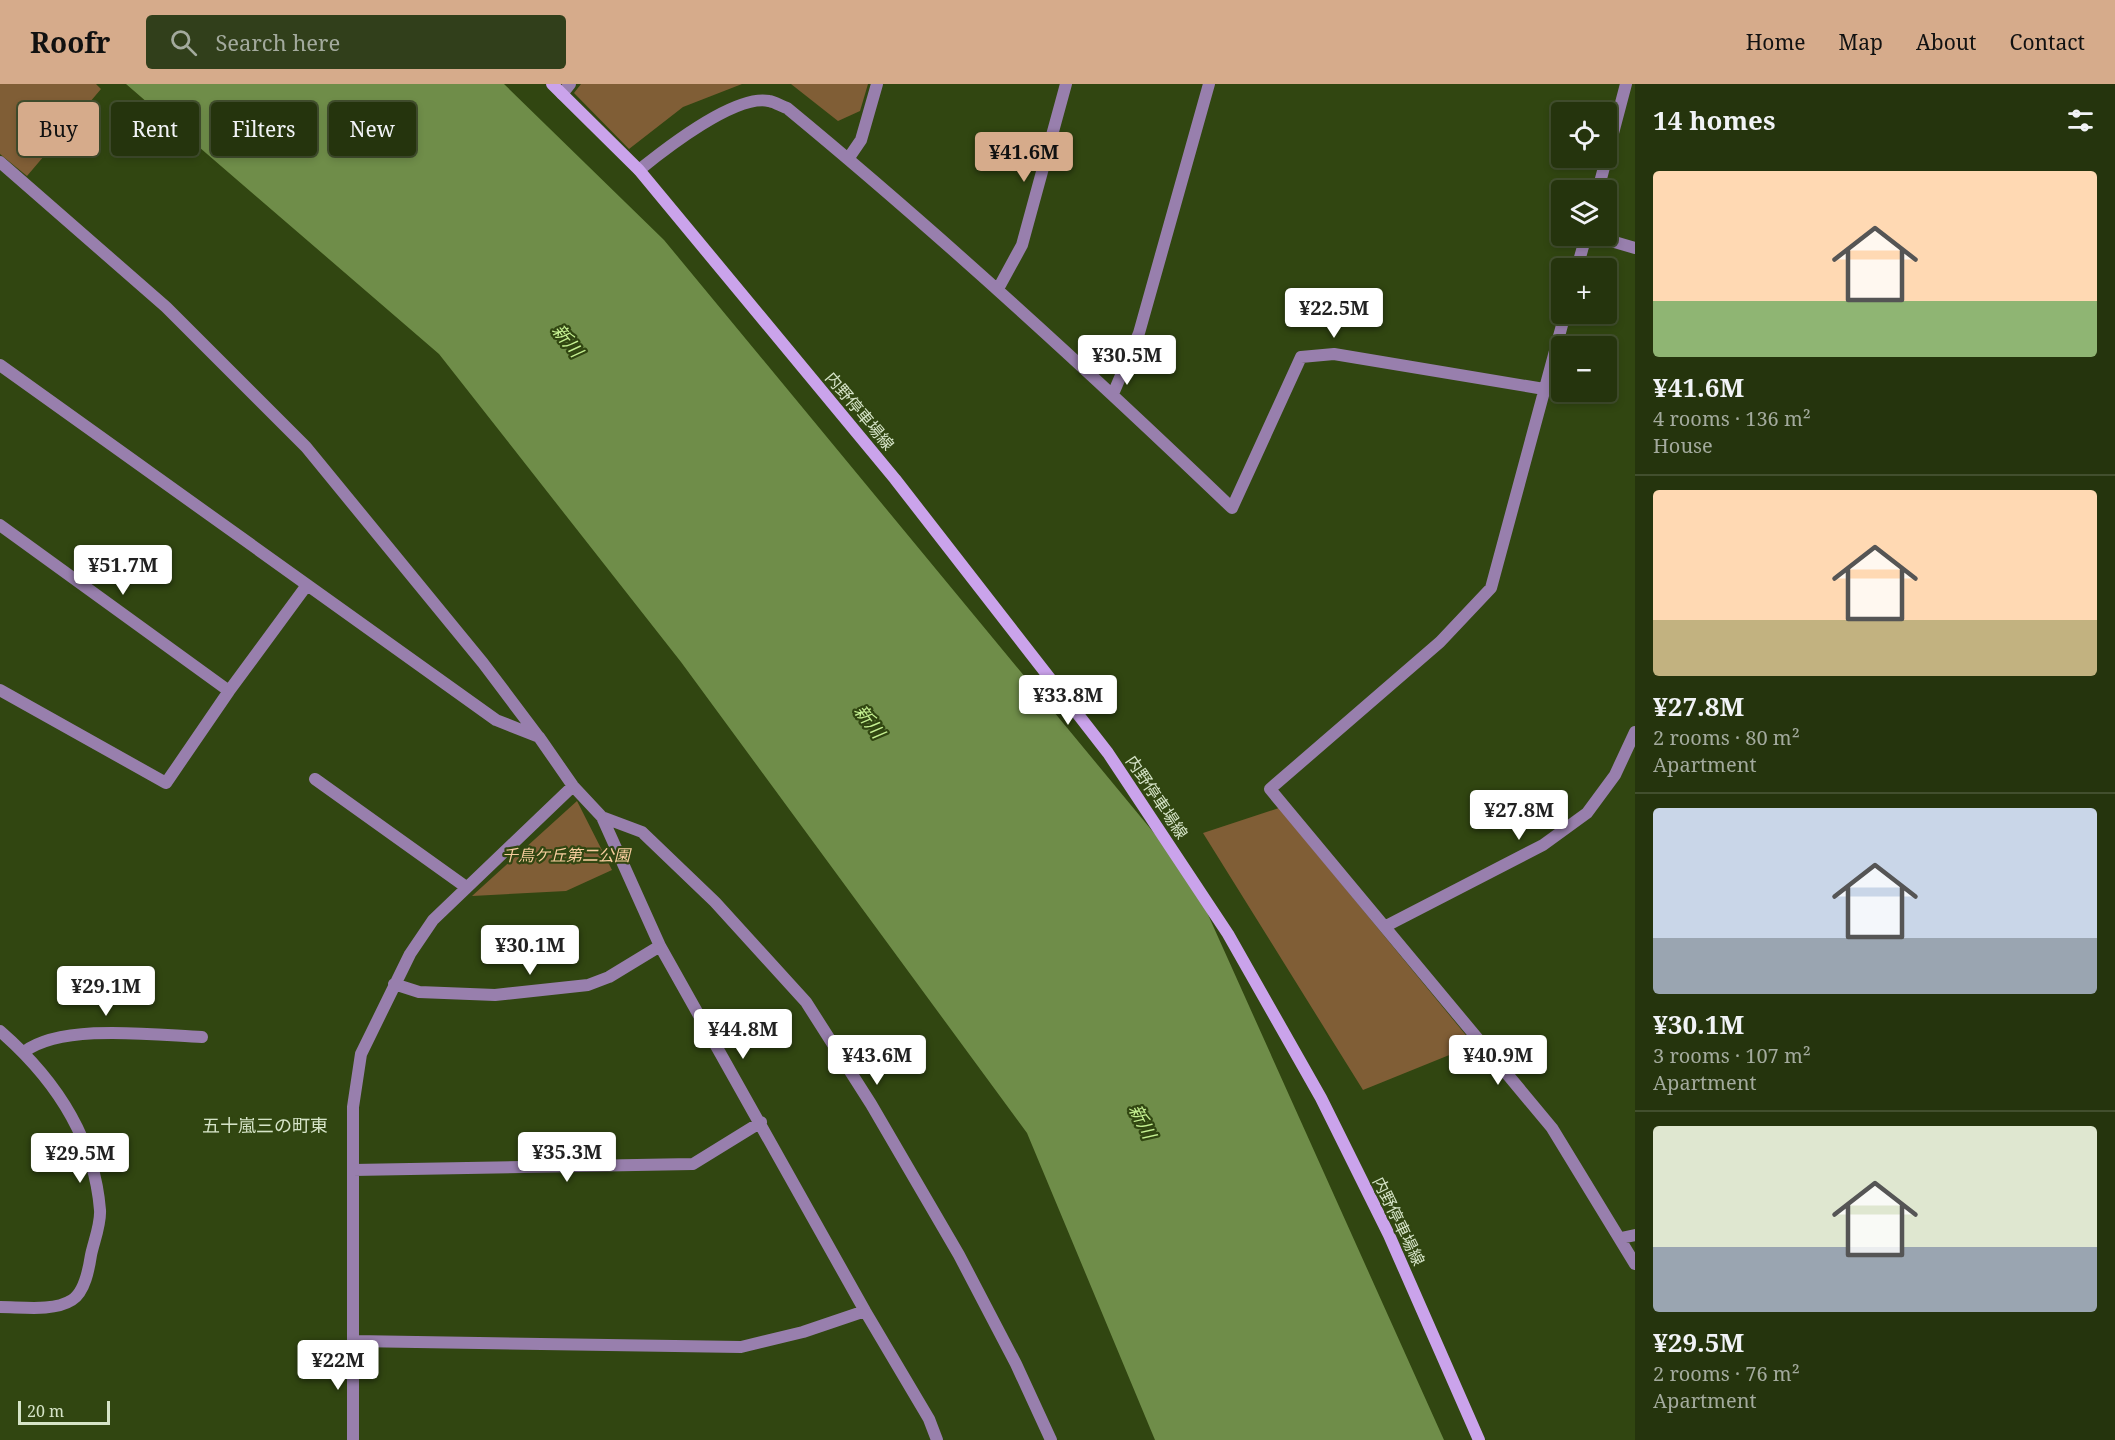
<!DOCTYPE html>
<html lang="en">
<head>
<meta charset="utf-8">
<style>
  :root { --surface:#25340d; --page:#313f1b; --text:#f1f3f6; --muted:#a3aa9d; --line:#424f2e; --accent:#d6ab8b }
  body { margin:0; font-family:"Noto Serif","Noto Sans JP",serif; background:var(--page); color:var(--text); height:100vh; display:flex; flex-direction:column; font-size:22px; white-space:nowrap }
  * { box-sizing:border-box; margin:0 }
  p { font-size:20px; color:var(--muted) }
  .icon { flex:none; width:33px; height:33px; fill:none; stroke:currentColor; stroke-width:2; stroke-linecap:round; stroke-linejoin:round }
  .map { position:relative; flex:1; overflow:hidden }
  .panel { display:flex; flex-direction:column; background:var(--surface); width:480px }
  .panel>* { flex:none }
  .top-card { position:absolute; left:18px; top:18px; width:570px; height:54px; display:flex; gap:12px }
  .tools { position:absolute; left:1551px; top:18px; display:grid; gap:12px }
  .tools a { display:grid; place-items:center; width:66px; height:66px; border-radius:6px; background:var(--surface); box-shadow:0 3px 9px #0003,0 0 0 2px var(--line); font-size:30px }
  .scale { position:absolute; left:18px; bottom:15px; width:92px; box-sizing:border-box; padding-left:6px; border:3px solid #d6e4c8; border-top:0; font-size:16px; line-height:21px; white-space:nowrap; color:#d6e4c8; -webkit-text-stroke:4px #314611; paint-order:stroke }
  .price { position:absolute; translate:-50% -51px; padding:0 14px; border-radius:6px; background:#fff; color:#222; font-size:20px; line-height:39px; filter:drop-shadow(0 2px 3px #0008) }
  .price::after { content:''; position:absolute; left:50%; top:36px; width:18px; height:14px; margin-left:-9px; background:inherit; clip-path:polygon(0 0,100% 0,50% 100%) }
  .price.on { background:var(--accent); color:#111 }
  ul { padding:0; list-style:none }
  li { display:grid; align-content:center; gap:12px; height:318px; padding:0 18px }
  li+li { border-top:2px solid var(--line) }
  li span { display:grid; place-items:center; height:186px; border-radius:6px; color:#555 }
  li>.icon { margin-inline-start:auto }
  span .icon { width:108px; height:108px; fill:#fffc; stroke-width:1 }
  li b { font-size:26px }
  h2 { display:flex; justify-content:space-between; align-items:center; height:72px; padding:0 18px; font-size:26px }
  .tag { padding:0 21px; border-radius:6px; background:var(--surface); box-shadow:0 3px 9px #0003,0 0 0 2px var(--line); font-size:21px; line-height:54px }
  .tag.on { background:var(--accent); color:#111 }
  header { display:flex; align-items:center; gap:36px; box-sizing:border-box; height:84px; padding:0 30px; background:var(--accent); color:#111 }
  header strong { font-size:28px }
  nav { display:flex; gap:33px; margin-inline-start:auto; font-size:21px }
  .search { width:420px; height:54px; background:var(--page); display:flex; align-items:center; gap:15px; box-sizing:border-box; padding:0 21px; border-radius:6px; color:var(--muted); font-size:22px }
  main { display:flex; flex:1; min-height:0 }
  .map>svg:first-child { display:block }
  .green { fill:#805e36 }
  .water { fill:#6f8d49 }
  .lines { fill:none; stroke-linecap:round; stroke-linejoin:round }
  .minor { stroke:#987fad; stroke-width:12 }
  .secondary { stroke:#caa3eb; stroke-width:12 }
  .labels { text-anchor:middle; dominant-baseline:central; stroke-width:4.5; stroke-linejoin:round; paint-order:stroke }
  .street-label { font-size:16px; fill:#d6e4c8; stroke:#314611 }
  .park-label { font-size:16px; font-style:italic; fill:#f8cd9e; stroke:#314611 }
  .water-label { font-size:18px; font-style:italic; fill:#c6f192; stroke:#314611 }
  .neighbourhood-label { font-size:18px; fill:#d6e4c8; stroke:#314611 }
</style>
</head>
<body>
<header>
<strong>Roofr</strong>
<div class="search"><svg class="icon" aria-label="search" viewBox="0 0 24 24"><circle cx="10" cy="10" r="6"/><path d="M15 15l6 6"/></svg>Search here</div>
<nav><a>Home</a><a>Map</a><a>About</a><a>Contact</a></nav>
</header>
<main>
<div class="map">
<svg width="1635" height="1356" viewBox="0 0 1635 1356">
  <rect width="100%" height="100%" fill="#314611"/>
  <path class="green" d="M0,0H96L101,5L27,92L0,70Z
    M581,0H742L683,23L629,65L574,9Z
    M791,0H868L860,27L838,37Z
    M577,717L612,786L566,807L472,812Z
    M1279,724L1474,961L1363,1006L1203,749Z"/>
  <path class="water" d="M126,0H504L664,156L1192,795L1444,1356H1155L1027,1049L681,578L439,270Z"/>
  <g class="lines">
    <path class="minor" d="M562,10L570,0
      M848,75L861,56L877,0
      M0,78L166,223L306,363L483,579L538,652
      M639,86C665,65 735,10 769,17C775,18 781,22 787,24C941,151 1088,286 1232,424L1301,273L1334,270L1544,305
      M1598,106L1626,0
      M1594,152L1635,164
      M1577,184L1586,152
      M998,205L1022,161L1066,0
      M1565,230L1491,504L1440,558L1270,705L1552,1044L1635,1180
      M0,281L496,636L539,653L573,702L602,733L660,862L865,1227L929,1335L937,1356
      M1113,310L1139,249L1209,0
      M0,441L229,607
      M0,606L166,699L229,607L307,501
      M315,695L466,803
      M602,733L642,748L715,818L806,918L871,1020L959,1171L1016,1280L1051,1356
      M1386,842L1543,761L1587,729L1615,691L1635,648
      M394,900L419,908L495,911L588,901L609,893L660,862
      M0,947C54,994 94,1052 100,1126C101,1140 94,1157 91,1171C89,1184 85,1208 72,1216C53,1228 22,1223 0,1223
      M24,968C62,939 155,951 202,953
      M353,1086L693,1080L761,1038
      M1621,1154L1635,1151
      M354,1257L741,1263L803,1248L865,1227
      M353,1356V1023L361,970L410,870L433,836L573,702"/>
    <path class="secondary" d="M552,0L639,86L895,395L1108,669L1228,850L1321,1014L1389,1151L1479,1356"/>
  </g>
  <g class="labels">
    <g class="street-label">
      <text transform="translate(860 327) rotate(50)">内野停車場線</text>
      <text transform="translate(1157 713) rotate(56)">内野停車場線</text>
      <text transform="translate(1399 1137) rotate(64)">内野停車場線</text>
    </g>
    <g class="park-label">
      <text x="566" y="771">千鳥ケ丘第二公園</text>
    </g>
    <g class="water-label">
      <text transform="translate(568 256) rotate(51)">新川</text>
      <text transform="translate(870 637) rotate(53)">新川</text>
      <text transform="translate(1143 1037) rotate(63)">新川</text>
    </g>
    <g class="neighbourhood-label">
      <text x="265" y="1041">五十嵐三の町東</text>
    </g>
  </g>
</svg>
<div class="tools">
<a><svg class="icon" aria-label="locate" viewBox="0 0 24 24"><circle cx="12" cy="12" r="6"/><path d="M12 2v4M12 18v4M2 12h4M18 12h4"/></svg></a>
<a><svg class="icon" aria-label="layers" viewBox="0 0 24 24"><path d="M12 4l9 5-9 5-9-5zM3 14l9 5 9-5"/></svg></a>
<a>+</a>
<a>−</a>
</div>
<div class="scale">20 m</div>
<b class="price on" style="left:1024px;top:99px">¥41.6M</b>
<b class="price" style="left:1334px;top:255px">¥22.5M</b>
<b class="price" style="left:1127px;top:302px">¥30.5M</b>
<b class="price" style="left:123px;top:512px">¥51.7M</b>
<b class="price" style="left:1068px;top:642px">¥33.8M</b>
<b class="price" style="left:1519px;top:757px">¥27.8M</b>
<b class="price" style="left:530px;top:892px">¥30.1M</b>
<b class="price" style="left:106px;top:933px">¥29.1M</b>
<b class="price" style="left:743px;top:976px">¥44.8M</b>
<b class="price" style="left:877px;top:1002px">¥43.6M</b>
<b class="price" style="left:1498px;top:1002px">¥40.9M</b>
<b class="price" style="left:567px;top:1099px">¥35.3M</b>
<b class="price" style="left:80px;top:1100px">¥29.5M</b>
<b class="price" style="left:338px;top:1307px">¥22M</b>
<div class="top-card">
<a class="tag on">Buy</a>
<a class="tag">Rent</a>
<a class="tag">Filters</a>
<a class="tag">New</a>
</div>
</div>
<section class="panel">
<h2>14 homes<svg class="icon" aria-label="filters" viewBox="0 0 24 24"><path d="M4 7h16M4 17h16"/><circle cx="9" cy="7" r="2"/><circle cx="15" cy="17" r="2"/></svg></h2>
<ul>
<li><span style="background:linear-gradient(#ffd9b3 70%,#8fb573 0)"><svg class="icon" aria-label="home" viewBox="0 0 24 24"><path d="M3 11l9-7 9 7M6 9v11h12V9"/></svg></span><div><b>¥41.6M</b><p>4 rooms · 136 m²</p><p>House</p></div></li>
<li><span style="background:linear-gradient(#ffd9b3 70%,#c2b280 0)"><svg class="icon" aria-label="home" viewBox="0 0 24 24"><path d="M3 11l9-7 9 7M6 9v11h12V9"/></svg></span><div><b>¥27.8M</b><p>2 rooms · 80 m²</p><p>Apartment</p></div></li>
<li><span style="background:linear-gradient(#c9d6e8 70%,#9aa5b1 0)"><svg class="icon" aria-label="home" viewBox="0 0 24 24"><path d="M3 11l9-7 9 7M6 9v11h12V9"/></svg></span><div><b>¥30.1M</b><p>3 rooms · 107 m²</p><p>Apartment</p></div></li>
<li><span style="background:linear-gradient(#dfe7d0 65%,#9aa5b1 0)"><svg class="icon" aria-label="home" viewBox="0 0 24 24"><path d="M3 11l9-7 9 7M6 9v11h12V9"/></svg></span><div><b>¥29.5M</b><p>2 rooms · 76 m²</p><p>Apartment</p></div></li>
</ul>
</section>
</main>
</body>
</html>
